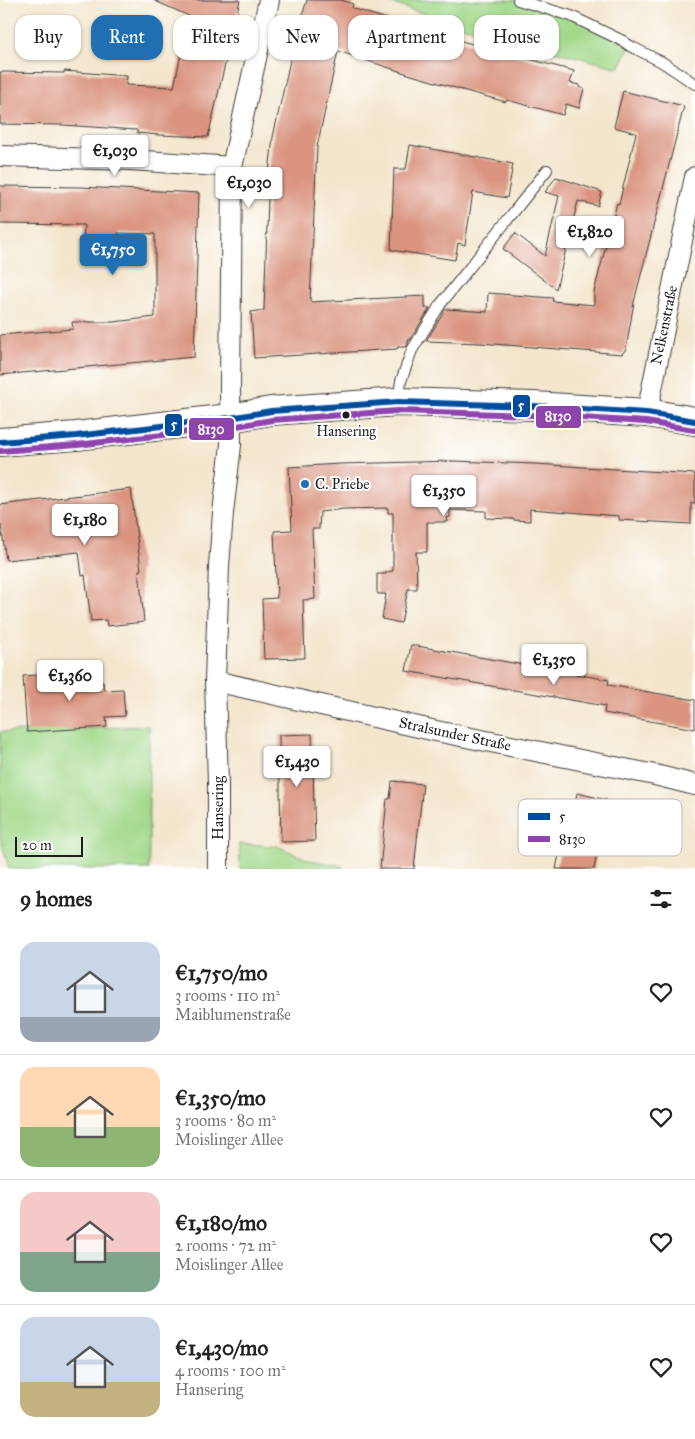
<!DOCTYPE html>
<html lang="en">
<head>
<meta charset="utf-8">
<style>
  :root { --surface:#fff; --page:#f2f2f2; --text:#222; --muted:#767676; --line:#e0e0e0; --accent:#1f6fb2 }
  body { margin:0; font-family:"IM FELL Great Primer",serif; background:var(--page); color:var(--text); height:100vh; display:flex; flex-direction:column; font-size:19px; white-space:nowrap }
  * { box-sizing:border-box; margin:0 }
  p { font-size:16px; color:var(--muted) }
  .icon { flex:none; width:28px; height:28px; fill:none; stroke:currentColor; stroke-width:2; stroke-linecap:round; stroke-linejoin:round }
  .map { position:relative; height:869px; overflow:hidden }
  .panel { display:flex; flex-direction:column; background:var(--surface); flex:1 }
  .panel>* { flex:none }
  .hud { position:absolute; left:15px; top:15px; width:665px; height:45px; display:flex; gap:10px }
  .scale { position:absolute; left:15px; bottom:12px; width:68px; box-sizing:border-box; padding-left:5px; border:2px solid #1c1c1c; border-top:0; font-size:14px; line-height:18px; white-space:nowrap; color:#1c1c1c; -webkit-text-stroke:4px #fff; paint-order:stroke }
  .price { position:absolute; translate:-50% -42px; padding:0 11px; border-radius:5px; background:#fff; color:#222; font-size:16px; line-height:32px; filter:drop-shadow(0 1px 2px #0008) }
  .price::after { content:''; position:absolute; left:50%; top:30px; width:15px; height:11px; margin-left:-8px; background:inherit; clip-path:polygon(0 0,100% 0,50% 100%) }
  .price.on { background:var(--accent); color:#fff }
  ul { padding:0; list-style:none }
  li { display:flex; align-items:center; gap:15px; height:125px; padding:0 20px }
  li+li { border-top:1px solid var(--line) }
  li span { display:grid; place-items:center; flex:none; width:140px; height:100px; border-radius:15px; color:#555 }
  li>.icon { margin-inline-start:auto }
  span .icon { width:60px; height:60px; fill:#fffc; stroke-width:1 }
  li b { font-size:21px }
  h2 { display:flex; justify-content:space-between; align-items:center; height:60px; padding:0 20px; font-size:21px }
  .chip { padding:0 18px; border-radius:15px; background:var(--surface); box-shadow:0 1px 4px #0004; font-size:18px; line-height:45px }
  .chip.on { background:var(--accent); color:#fff }
  .map>svg:first-child { display:block }
  .green { fill:#a1d889; stroke:#5e7a52 }
  .building { fill:#da9480 }
  .lines { fill:none; stroke-linecap:round; stroke-linejoin:round }
  .lane-casing { stroke:#3c3a37; stroke-width:12 }
  .street-casing { stroke:#3c3a37; stroke-width:22 }
  .primary-casing { stroke:#3c3a37; stroke-width:30 }
  .lane { stroke:#fff; stroke-width:10 }
  .street { stroke:#fff; stroke-width:20 }
  .primary { stroke:#fff; stroke-width:28 }
  .bus-1-casing { stroke:#fff; stroke-width:10 }
  .bus-2-casing { stroke:#fff; stroke-width:10 }
  .bus-1 { stroke:#004d9e; stroke-width:6 }
  .bus-2 { stroke:#8e44ad; stroke-width:6 }
  .bus-dot { fill:#1c1c1c; stroke:#fff; stroke-width:2 }
  .poi-dot { fill:#1f6fb2; stroke:#fff; stroke-width:2 }
  .labels { text-anchor:middle; dominant-baseline:central; stroke-width:4; stroke-linejoin:round; paint-order:stroke }
  .bus-label { font-size:14px; fill:#1c1c1c; stroke:#fff }
  .street-label { font-size:15px; fill:#1c1c1c; stroke:#fff }
  .poi-label { font-size:15px; fill:#1c1c1c; stroke:#fff; text-anchor:start }
  .key { fill:#fff; stroke:#bbb; stroke-width:1 }
  .key-label { font-size:14px; fill:#1c1c1c }
  .line-badge { stroke:#fff; stroke-width:2 }
  .badge-label { font-size:14px; text-anchor:middle; font-weight:bold; fill:#fff }
</style>
</head>
<body>
<div class="map">
<svg width="695" height="869" viewBox="0 0 695 869">
  <rect width="100%" height="100%" fill="#fff"/>
  <filter id="ink" filterUnits="userSpaceOnUse"><feTurbulence type="fractalNoise" baseFrequency=".02" numOctaves="2"/><feDisplacementMap in="SourceGraphic" scale="10" xChannelSelector="R" yChannelSelector="G"/><feConvolveMatrix kernelMatrix="1 2 1 2 8 2 1 2 1" color-interpolation-filters="sRGB"/></filter>
  <filter id="wash" filterUnits="userSpaceOnUse"><feTurbulence type="fractalNoise" baseFrequency=".0096" numOctaves="4" result="noise"/><feDisplacementMap in="SourceGraphic" scale="20" xChannelSelector="R" yChannelSelector="G"/><feGaussianBlur stdDeviation="1.12" result="paint"/><feColorMatrix in="noise" values="0 0 0 0 0 0 0 0 0 0 0 0 0 0 0 0 0 1.4 0 .05"/><feComposite in="paint" operator="in"/></filter>
  <g filter="url(#wash)">
    <rect width="100%" height="100%" fill="#f3e6cd"/>
    <path class="green" d="M381,0H518L571,16L630,46L619,68L475,30Z
      M149,726V869H9L0,837V732Z
      M239,844L277,846L309,860L342,866L343,869H240Z"/>
    <g id="blocks">
      <path class="building" d="M153,0H240L208,137L159,135L137,133V130L63,125L0,124V72L64,73V71L127,76L126,85L174,87L189,16Z
        M307,0H341L353,4L352,8L420,30L574,71L570,83L579,85V87L584,89L579,108L566,104L563,115L507,100L506,102L466,91L408,74L338,51L317,147L310,302L425,296V308H430L410,340H408V344L406,347H398L397,349L254,358L251,312L264,310L269,172L273,137L295,38Z
        M623,91L684,106L634,302L626,349L622,354L480,343L426,341L446,309L487,312L488,293L553,298L552,301L594,305V292L617,203L619,204L636,133L614,127Z
        M410,145L513,164L507,198L473,192L465,245L458,243L455,260L391,250L394,169H406Z
        M556,177L602,192L598,206L578,201L556,289L503,249L515,233L545,256L559,196L545,192Z
        M0,186L80,187L199,193L194,357L0,375V335L73,329L72,322H114L155,317V234L118,233V245L97,244L83,243L84,225L0,224Z
        M453,461L535,464L695,474V504L691,503V524L619,520V516L530,509V521L513,520V519L486,518V511L450,510V517L447,518L448,522H427V552H416L417,589H408L401,623L382,619L386,594H378L377,592V574H386V572L393,571V513H388V508L344,509L320,512L319,529H312L315,599L303,600L305,658L264,659L262,599L277,598L274,531L292,530L289,467L340,464Z
        M131,489L141,570H139L144,622L107,626L106,620L91,621L85,575L82,576L79,552L6,560L1,525H0V505Z
        M411,645L609,680L608,685L695,700V729L604,713L605,706L406,671Z
        M97,671V683L103,682L104,690L123,689L125,716L106,717L107,727L27,732L23,676Z
        M312,734L315,841L281,842L279,735Z
        M392,781L423,784L414,869H380L387,799H390Z
        M577,793L607,800L595,853H597L594,869H556L569,808L574,809Z"/>
    </g>
  </g>
  <g filter="url(#ink)">
    <use href="#blocks" fill-opacity="0" stroke="#3c3a37" stroke-width="1"/>
    <g class="lines">
      <defs>
        <path id="lane" d="M518,0L571,16L623,41L630,46L662,62L695,84
          M398,401L401,381L412,350L440,305L547,170"/>
        <path id="street" d="M0,156L131,160L232,167
          M647,413L695,177
          M215,681L436,731L655,775L695,785
          M218,869V783L215,681L219,566L223,513L231,445L230,390L232,167L269,0"/>
        <path id="primary" d="M0,442L76,436L230,418L271,411L398,402L533,406L647,413L695,421"/>
      </defs>
      <use href="#lane" class="lane-casing"/>
      <use href="#street" class="street-casing"/>
      <use href="#primary" class="primary-casing"/>
      <use href="#lane" class="lane"/>
      <use href="#street" class="street"/>
      <use href="#primary" class="primary"/>
      <defs>
        <path id="bus-1" d="M0,442L76,436L230,418L271,411L398,402L533,406L647,413L695,421"/>
        <path id="bus-2" d="M1,451L77,445L231,427L272,420L398,411L533,415L646,422L694,430"/>
      </defs>
      <use href="#bus-1" class="bus-1-casing"/>
      <use href="#bus-2" class="bus-2-casing"/>
      <use href="#bus-1" class="bus-1"/>
      <use href="#bus-2" class="bus-2"/>
    </g>
  </g>
  <circle class="bus-dot" cx="346" cy="415" r="4.5"/>
  <circle class="poi-dot" cx="305" cy="484" r="5"/>
  <g class="labels">
    <g class="bus-label">
      <text x="346" y="431">Hansering</text>
    </g>
    <g class="street-label">
      <text transform="translate(664 325) rotate(-78)">Nelkenstraße</text>
      <text transform="translate(455 734) rotate(12)">Stralsunder Straße</text>
      <text transform="translate(218 808) rotate(-90)">Hansering</text>
    </g>
    <g class="poi-label">
      <text x="315" y="484">C. Priebe</text>
    </g>
  </g>
  <rect x="518" y="799" width="164" height="57" rx="8" class="key"/>
  <rect x="528" y="813" width="22" height="7" fill="#004d9e"/>
  <rect x="528" y="836" width="22" height="6" fill="#8e44ad"/>
  <g class="key-label">
    <text x="559" y="821">5</text>
    <text x="559" y="844">8130</text>
  </g>
  <g class="line-badge">
    <rect x="512" y="394" width="19" height="24" rx="5" fill="#004d9e"/>
    <rect x="535" y="405" width="47" height="24" rx="5" fill="#8e44ad"/>
    <rect x="164" y="413" width="19" height="24" rx="5" fill="#004d9e"/>
    <rect x="188" y="417" width="47" height="24" rx="5" fill="#8e44ad"/>
  </g>
  <g class="badge-label">
    <text x="521" y="410">5</text>
    <text x="558" y="421">8130</text>
    <text x="174" y="429">5</text>
    <text x="211" y="434">8130</text>
  </g>
</svg>
<div class="scale">20 m</div>
<b class="price" style="left:115px;top:177px">€1,030</b>
<b class="price" style="left:249px;top:209px">€1,030</b>
<b class="price" style="left:590px;top:258px">€1,820</b>
<b class="price on" style="left:113px;top:276px">€1,750</b>
<b class="price" style="left:444px;top:517px">€1,350</b>
<b class="price" style="left:85px;top:546px">€1,180</b>
<b class="price" style="left:554px;top:686px">€1,350</b>
<b class="price" style="left:70px;top:702px">€1,360</b>
<b class="price" style="left:297px;top:788px">€1,430</b>
<div class="hud">
<a class="chip">Buy</a>
<a class="chip on">Rent</a>
<a class="chip">Filters</a>
<a class="chip">New</a>
<a class="chip">Apartment</a>
<a class="chip">House</a>
</div>
</div>
<section class="panel">
<h2>9 homes<svg class="icon" aria-label="filters" viewBox="0 0 24 24"><path d="M4 7h16M4 17h16"/><circle cx="9" cy="7" r="2"/><circle cx="15" cy="17" r="2"/></svg></h2>
<ul>
<li><span style="background:linear-gradient(#c9d6e8 75%,#9aa5b1 0)"><svg class="icon" aria-label="home" viewBox="0 0 24 24"><path d="M3 11l9-7 9 7M6 9v11h12V9"/></svg></span><div><b>€1,750/mo</b><p>3 rooms · 110 m²</p><p>Maiblumenstraße</p></div><svg class="icon" aria-label="heart" viewBox="0 0 24 24"><path d="M12 20l-8-8c-3-5 5-10 8-4 3-6 11-1 8 4z"/></svg></li>
<li><span style="background:linear-gradient(#ffd9b3 60%,#8fb573 0)"><svg class="icon" aria-label="home" viewBox="0 0 24 24"><path d="M3 11l9-7 9 7M6 9v11h12V9"/></svg></span><div><b>€1,350/mo</b><p>3 rooms · 80 m²</p><p>Moislinger Allee</p></div><svg class="icon" aria-label="heart" viewBox="0 0 24 24"><path d="M12 20l-8-8c-3-5 5-10 8-4 3-6 11-1 8 4z"/></svg></li>
<li><span style="background:linear-gradient(#f6c9c9 60%,#7fa58c 0)"><svg class="icon" aria-label="home" viewBox="0 0 24 24"><path d="M3 11l9-7 9 7M6 9v11h12V9"/></svg></span><div><b>€1,180/mo</b><p>2 rooms · 72 m²</p><p>Moislinger Allee</p></div><svg class="icon" aria-label="heart" viewBox="0 0 24 24"><path d="M12 20l-8-8c-3-5 5-10 8-4 3-6 11-1 8 4z"/></svg></li>
<li><span style="background:linear-gradient(#c9d6e8 65%,#c2b280 0)"><svg class="icon" aria-label="home" viewBox="0 0 24 24"><path d="M3 11l9-7 9 7M6 9v11h12V9"/></svg></span><div><b>€1,430/mo</b><p>4 rooms · 100 m²</p><p>Hansering</p></div><svg class="icon" aria-label="heart" viewBox="0 0 24 24"><path d="M12 20l-8-8c-3-5 5-10 8-4 3-6 11-1 8 4z"/></svg></li>
</ul>
</section>
</body>
</html>
